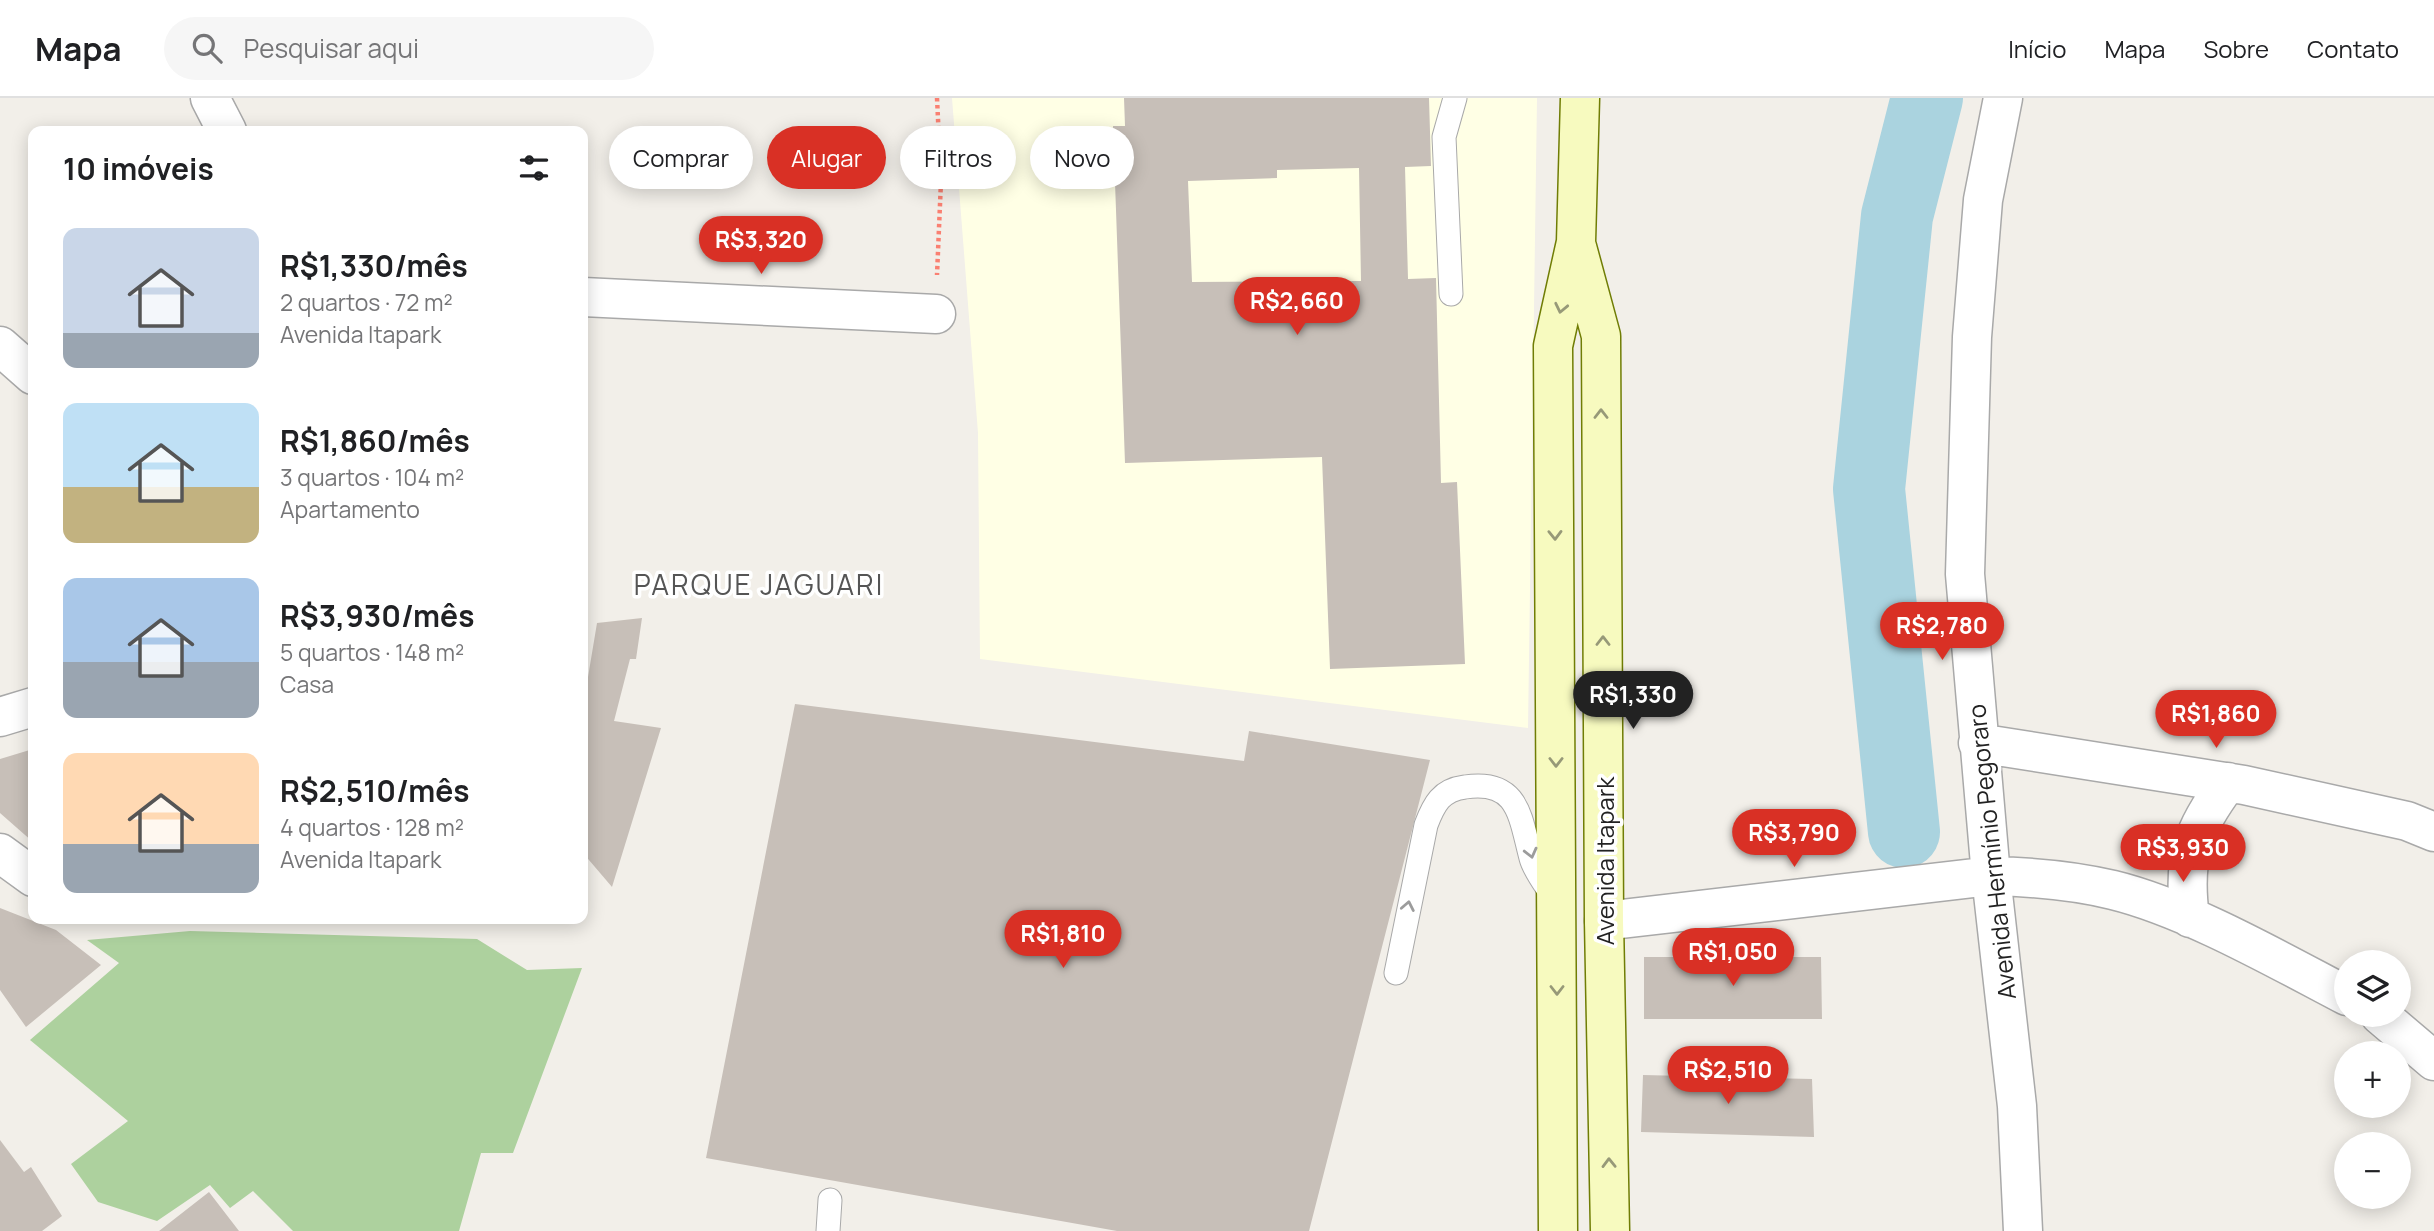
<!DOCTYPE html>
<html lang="pt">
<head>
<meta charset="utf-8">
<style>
  :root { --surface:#fff; --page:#f6f6f6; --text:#202124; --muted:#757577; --line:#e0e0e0; --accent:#d93025 }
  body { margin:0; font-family:Manrope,sans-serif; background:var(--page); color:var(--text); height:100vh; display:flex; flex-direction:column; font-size:26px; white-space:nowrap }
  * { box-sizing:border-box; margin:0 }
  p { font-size:23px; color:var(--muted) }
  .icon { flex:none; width:38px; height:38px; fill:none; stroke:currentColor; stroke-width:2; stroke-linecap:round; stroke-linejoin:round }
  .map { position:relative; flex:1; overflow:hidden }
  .drawer { position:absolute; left:28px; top:28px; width:560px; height:798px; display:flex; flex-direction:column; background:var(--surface); border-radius:14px; box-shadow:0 4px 18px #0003 }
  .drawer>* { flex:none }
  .top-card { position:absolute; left:609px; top:28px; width:665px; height:63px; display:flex; gap:14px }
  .buttons { position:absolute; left:2334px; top:852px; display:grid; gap:14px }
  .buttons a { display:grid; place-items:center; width:77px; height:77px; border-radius:50%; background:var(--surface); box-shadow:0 4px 18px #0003; font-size:35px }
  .price { position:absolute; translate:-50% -60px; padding:0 16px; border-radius:24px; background:var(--accent); color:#fff; font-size:23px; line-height:46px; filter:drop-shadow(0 2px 4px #0008) }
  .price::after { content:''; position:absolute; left:50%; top:42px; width:21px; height:16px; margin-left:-10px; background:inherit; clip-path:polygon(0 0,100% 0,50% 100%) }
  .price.active { background:#222; color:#fff }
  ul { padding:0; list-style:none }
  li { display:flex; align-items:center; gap:21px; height:175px; padding:0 35px }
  li span { display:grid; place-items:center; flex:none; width:196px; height:140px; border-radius:14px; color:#555 }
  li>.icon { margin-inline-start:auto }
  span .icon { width:84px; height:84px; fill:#fffc; stroke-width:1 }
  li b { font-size:30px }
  h2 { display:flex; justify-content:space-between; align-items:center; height:84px; padding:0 35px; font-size:30px }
  .tag { padding:0 24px; border-radius:32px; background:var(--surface); box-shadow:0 4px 18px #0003; font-size:24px; line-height:63px }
  .tag.active { background:var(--accent); color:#fff }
  header { display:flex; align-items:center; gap:42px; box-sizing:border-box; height:98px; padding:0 35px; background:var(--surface); border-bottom:2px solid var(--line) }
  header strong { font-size:33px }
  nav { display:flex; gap:38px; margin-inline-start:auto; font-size:24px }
  .search { width:490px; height:63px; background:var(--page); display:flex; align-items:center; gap:18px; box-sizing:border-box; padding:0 24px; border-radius:38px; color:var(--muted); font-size:26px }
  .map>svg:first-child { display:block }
  .education { fill:#ffffe5 }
  .forest { fill:#add19e }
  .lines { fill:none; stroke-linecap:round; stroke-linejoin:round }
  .river { stroke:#aad3df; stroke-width:72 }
  .building { fill:#c7bfb8; fill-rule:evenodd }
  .service-casing { stroke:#a9a9a9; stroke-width:25 }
  .minor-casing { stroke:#a9a9a9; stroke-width:41 }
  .secondary-casing { stroke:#707d05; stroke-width:41 }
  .path { stroke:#fa8072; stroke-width:4.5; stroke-dasharray:3.5 3.5; stroke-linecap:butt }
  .service { stroke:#fff; stroke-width:23 }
  .minor { stroke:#fff; stroke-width:38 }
  .secondary { stroke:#f7fabf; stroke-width:38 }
  .oneway { stroke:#979978 }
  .oneway2 { stroke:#9c9c9c }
  .labels { text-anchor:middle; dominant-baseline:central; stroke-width:7; stroke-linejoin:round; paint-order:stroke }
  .street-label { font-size:24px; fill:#222; stroke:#fff }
  .quarter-label { font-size:28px; letter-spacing:2px; fill:#555; stroke:#fff }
</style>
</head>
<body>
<header>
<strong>Mapa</strong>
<div class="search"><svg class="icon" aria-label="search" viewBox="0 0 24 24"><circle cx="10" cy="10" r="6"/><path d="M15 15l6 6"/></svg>Pesquisar aqui</div>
<nav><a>Início</a><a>Mapa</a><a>Sobre</a><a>Contato</a></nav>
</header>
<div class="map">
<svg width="2434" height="1133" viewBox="0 0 2434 1133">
  <rect width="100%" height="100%" fill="#f2efe9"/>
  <path class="education" d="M952,0H1537L1528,630L980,561L978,335Z"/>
  <path class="forest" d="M190,833L477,841L527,872L582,870L513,1055H481L459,1133H293L253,1093L230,1110L210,1087L157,1123L98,1104L71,1066L128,1023L30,942L119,865L87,842Z"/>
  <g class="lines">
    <path class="river" d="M1904,734L1869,391L1897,118L1927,0"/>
  </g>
  <path class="building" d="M1124,0H1429L1431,68L1405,69L1408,181L1436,180L1441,385L1457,384L1465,566L1330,571L1322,359L1125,365L1113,28H1125ZM1359,70L1361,183L1192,184L1188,83L1277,80V72Z
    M642,520L636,561H630L614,623L661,630L612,789L583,755V609L597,525Z
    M795,606L1244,663L1249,633L1430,662L1309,1133H1117L706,1060Z
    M33,651V744L0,715V661Z
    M0,810L56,832L101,867L26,929L0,892Z
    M1644,859H1821L1822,921H1644Z
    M1643,977L1812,981L1814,1039L1641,1034Z
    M0,1042L24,1074L31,1069L62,1118L42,1133H0Z
    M209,1094L239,1133H159Z"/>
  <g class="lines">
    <defs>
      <path id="service" d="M1451,196L1444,39L1455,0
        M1396,875L1426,727C1434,706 1441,692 1465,689C1519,681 1520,719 1531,760C1534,772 1545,786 1552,797
        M828,1133L830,1102"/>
      <path id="minor" d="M210,0L227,33
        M2003,0L1983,102L1972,239L1965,476L1991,778L2017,1008L2023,1133
        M583,199L936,216
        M0,248L33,277
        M0,619L33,609
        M1978,645L2244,687L2407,723L2434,734
        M0,755L33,779
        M2190,820C2182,760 2192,732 2228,684
        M1604,823L1991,778C2033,779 2072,782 2113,792C2187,810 2278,862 2347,898
        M2380,917L2434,963"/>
      <path id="secondary" d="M1577,149L1601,238L1604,823L1610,1133
        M1558,1133L1553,248L1576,144L1580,0"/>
    </defs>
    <use href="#service" class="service-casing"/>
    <use href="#minor" class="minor-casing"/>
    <use href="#secondary" class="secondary-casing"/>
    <path class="path" d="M937,0L941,83L937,177"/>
    <use href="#service" class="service"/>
    <use href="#minor" class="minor"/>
    <use href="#secondary" class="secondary"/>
  </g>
  <defs><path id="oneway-chevron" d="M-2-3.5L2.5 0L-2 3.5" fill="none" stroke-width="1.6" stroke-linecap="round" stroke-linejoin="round" transform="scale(1.75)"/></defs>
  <g class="oneway">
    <use href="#oneway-chevron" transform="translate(1561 210) rotate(102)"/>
    <use href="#oneway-chevron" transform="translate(1601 316) rotate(-90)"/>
    <use href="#oneway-chevron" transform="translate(1555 437) rotate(89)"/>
    <use href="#oneway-chevron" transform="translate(1603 543) rotate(-90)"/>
    <use href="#oneway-chevron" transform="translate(1556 664) rotate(90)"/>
    <use href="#oneway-chevron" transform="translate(1557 892) rotate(90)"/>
    <use href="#oneway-chevron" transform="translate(1609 1065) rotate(-91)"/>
  </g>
  <g class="oneway2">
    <use href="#oneway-chevron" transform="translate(1531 755) rotate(76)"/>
    <use href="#oneway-chevron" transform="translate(1408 808) rotate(-79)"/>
  </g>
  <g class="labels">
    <g class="street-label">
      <text transform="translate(1991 754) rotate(-96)">Avenida Hermínio Pegoraro</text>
      <text transform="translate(1604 763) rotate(-90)">Avenida Itapark</text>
    </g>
    <g class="quarter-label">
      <text x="759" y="486">PARQUE JAGUARI</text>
    </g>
  </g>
</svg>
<div class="buttons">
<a><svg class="icon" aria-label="layers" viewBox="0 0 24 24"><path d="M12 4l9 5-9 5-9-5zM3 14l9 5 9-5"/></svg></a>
<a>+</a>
<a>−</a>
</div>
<b class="price" style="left:761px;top:178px">R$3,320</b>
<b class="price" style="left:1297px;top:239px">R$2,660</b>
<b class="price" style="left:1942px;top:564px">R$2,780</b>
<b class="price active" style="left:1633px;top:633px">R$1,330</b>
<b class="price" style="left:2216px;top:652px">R$1,860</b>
<b class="price" style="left:1794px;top:771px">R$3,790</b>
<b class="price" style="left:2183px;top:786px">R$3,930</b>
<b class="price" style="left:1063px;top:872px">R$1,810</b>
<b class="price" style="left:1733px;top:890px">R$1,050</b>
<b class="price" style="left:1728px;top:1008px">R$2,510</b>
<div class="top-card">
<a class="tag">Comprar</a>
<a class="tag active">Alugar</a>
<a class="tag">Filtros</a>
<a class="tag">Novo</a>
</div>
<section class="drawer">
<h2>10 imóveis<svg class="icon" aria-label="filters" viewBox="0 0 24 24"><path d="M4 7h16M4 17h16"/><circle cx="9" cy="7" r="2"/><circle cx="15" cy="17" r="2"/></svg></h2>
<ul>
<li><span style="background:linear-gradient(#c9d6e8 75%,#9aa5b1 0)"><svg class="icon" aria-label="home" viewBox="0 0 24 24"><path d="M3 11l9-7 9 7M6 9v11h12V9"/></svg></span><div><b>R$1,330/mês</b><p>2 quartos · 72 m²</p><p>Avenida Itapark</p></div></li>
<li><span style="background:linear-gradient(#bfe0f5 60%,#c2b280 0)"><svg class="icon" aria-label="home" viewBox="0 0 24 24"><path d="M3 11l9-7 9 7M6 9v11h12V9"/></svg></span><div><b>R$1,860/mês</b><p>3 quartos · 104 m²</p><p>Apartamento</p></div></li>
<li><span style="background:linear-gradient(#a9c7e8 60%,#9aa5b1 0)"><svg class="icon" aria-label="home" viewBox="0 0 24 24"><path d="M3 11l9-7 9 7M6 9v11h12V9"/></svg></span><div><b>R$3,930/mês</b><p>5 quartos · 148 m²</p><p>Casa</p></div></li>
<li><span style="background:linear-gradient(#ffd9b3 65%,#9aa5b1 0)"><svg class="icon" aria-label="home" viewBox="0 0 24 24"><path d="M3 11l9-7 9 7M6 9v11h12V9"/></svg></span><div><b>R$2,510/mês</b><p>4 quartos · 128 m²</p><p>Avenida Itapark</p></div></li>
</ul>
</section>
</div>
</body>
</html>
